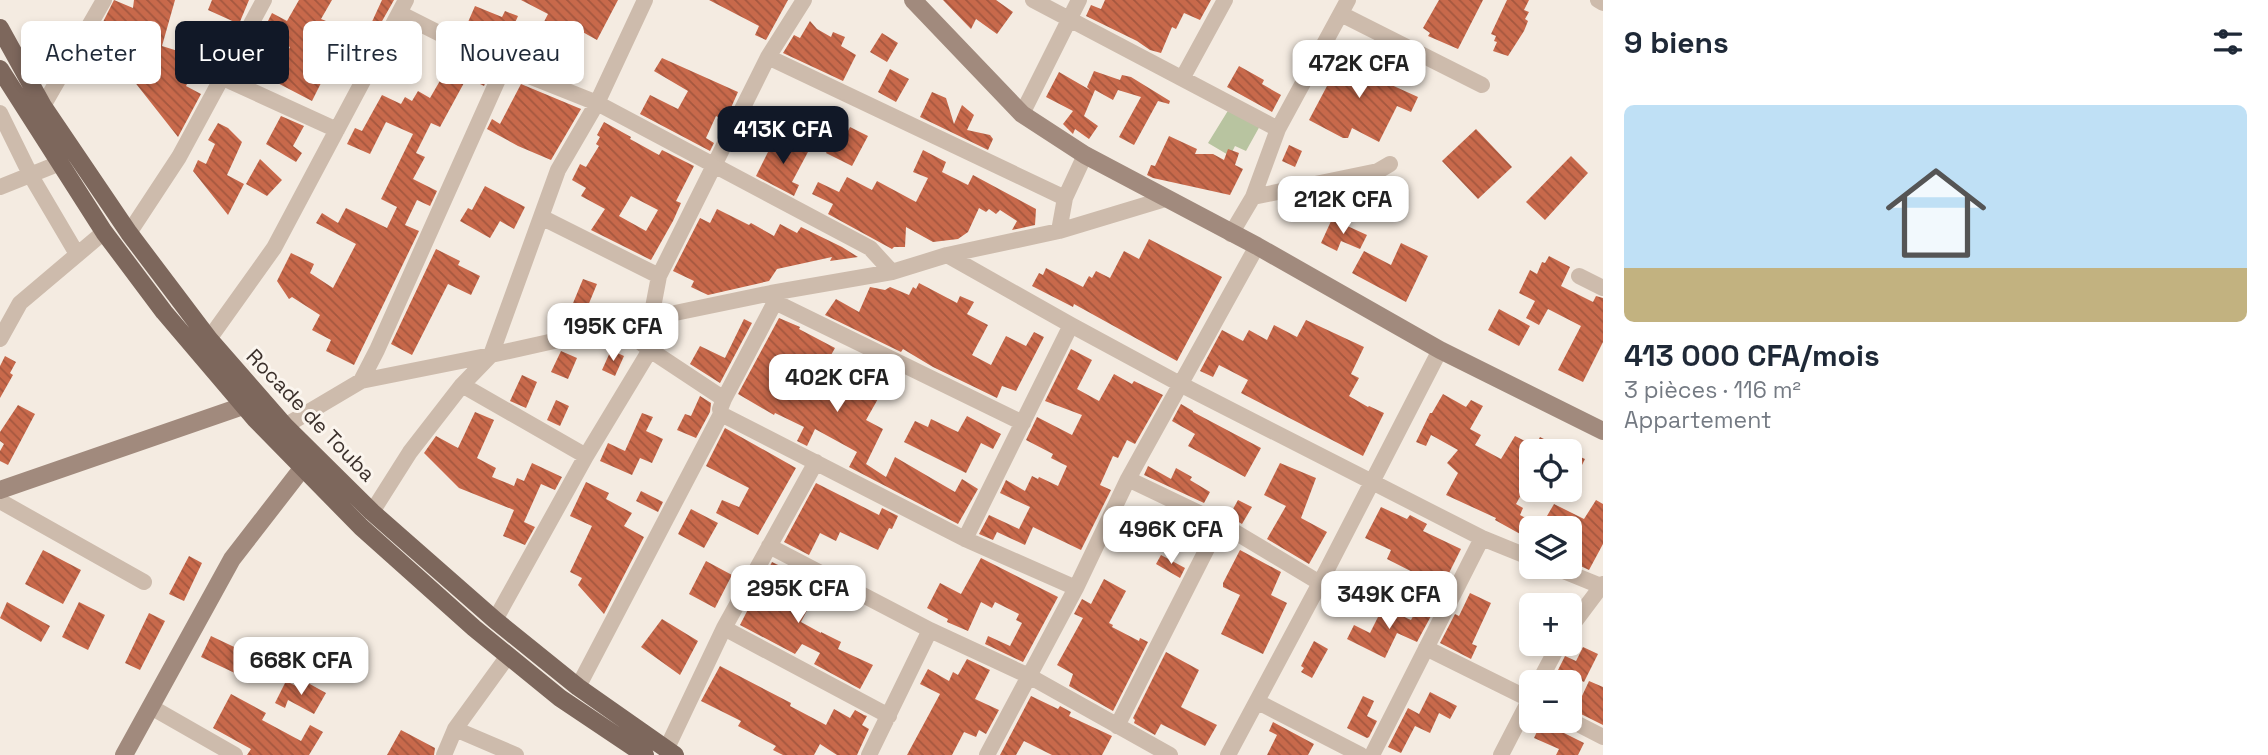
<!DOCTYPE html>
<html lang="fr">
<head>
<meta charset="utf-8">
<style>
  :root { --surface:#fff; --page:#f6f6f7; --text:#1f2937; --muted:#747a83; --accent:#111827 }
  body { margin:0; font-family:"Space Grotesk",sans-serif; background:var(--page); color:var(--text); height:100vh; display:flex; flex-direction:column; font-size:26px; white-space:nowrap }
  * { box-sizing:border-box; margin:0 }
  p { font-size:23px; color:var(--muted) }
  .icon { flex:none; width:38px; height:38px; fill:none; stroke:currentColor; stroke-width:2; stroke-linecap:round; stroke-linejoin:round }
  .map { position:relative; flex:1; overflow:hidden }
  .side { display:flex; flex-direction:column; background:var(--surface); width:665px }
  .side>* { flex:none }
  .hud { position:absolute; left:21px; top:21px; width:665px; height:63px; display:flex; gap:14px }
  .fabs { position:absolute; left:1519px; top:439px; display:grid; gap:14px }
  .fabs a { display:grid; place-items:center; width:63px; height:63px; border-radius:10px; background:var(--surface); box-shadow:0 4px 10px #0003; font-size:35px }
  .price { position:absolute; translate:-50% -60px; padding:0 16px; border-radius:14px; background:#fff; color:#222; font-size:23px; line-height:46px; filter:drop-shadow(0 2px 4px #0008) }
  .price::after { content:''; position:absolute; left:50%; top:42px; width:21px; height:16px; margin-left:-10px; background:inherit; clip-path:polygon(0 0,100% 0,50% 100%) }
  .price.active { background:var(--accent); color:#fff }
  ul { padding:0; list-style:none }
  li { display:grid; align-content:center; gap:14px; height:371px; padding:0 21px }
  li span { display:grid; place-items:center; height:217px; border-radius:10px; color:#555 }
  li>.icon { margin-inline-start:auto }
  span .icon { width:126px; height:126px; fill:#fffc; stroke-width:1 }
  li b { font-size:30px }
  h2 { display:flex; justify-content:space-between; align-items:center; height:84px; padding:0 21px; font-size:30px }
  .chip { padding:0 24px; border-radius:10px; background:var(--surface); box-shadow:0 4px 10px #0003; font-size:24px; line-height:63px }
  .chip.active { background:var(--accent); color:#fff }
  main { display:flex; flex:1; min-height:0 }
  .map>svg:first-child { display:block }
  .green { fill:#b8c4a0 }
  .building { fill:url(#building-back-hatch); fill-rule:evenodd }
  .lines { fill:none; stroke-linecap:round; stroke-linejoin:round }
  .street { stroke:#cdbbac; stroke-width:16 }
  .secondary { stroke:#a18a7d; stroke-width:18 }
  .primary { stroke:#7d675c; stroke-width:18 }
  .labels { text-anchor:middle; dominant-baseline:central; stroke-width:6; stroke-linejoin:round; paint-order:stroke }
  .street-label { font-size:21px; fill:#3b302b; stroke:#fbf5ee }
</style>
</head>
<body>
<main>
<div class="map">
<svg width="1603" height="755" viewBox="0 0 1603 755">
  <defs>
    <pattern id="building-back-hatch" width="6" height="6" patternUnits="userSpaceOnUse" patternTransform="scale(1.75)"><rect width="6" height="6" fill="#c8694b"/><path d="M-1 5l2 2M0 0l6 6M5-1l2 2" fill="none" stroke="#a4573f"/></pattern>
  </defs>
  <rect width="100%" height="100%" fill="#f4ebe1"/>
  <path class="green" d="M1229,109L1261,124L1246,151L1235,146L1230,156L1208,143Z"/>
  <path class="building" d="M114,0L133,8L134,0H175L162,46L181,52L175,63L194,70L186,86L201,94L178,137L126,71L116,79L105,63L115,56L97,34Z
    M212,0H249L239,24L208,10Z
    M299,0H332L321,19L326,21L318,34L333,41L323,66L328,69L312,101L245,66L250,57L278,71L290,47L262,33L272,13L287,21Z
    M382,0H394L377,30L370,26Z
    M521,0H618L597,40L579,30L576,34L566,29L553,53L572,63L563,78L531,66L533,63L525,59L548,14Z
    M709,0H788L766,40L755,35L759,26Z
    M943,0H996L1013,12L997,34L976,19L971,29Z
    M1105,0H1211L1200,20L1184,13L1176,29L1172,27L1161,53L1150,50L1137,41L1086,16L1091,5L1101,9Z
    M1439,0H1483L1458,49L1428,36L1430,33L1423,28Z
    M1507,0H1529L1524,10L1529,12L1525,19L1528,21L1524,31L1508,56L1493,51L1497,42L1494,41L1496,36L1491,34Z
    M475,6L502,17L505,11L518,16L507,41L483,30L481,36L465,29Z
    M810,21L817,29L831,37L833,32L845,37L841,46L856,55L843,81L783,53L794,35L800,38Z
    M882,33L898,43L887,62L870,52Z
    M1345,51L1374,62L1373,65L1381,68L1376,78L1418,97L1411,112L1397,106L1379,142L1352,128L1348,138H1343L1309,120L1327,86L1325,85L1331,73L1333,74Z
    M662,58L738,92L725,121L716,116L706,138L714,143L710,151L640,114L650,95L678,109L688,91L654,71Z
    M471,62L490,71L484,86L464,76Z
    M1239,66L1264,80L1262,84L1281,95L1272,112L1227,87Z
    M890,69L909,79L896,102L878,92Z
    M1094,71L1120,80L1122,75L1131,77L1170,101L1169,104L1158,101L1134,145L1119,137L1141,97L1118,90L1113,100L1095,90L1084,116L1098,126L1089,139L1075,129L1073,134L1063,124L1073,111L1046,97L1059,72L1090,90L1087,87Z
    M445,72L465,81L440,127L431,123L416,153L425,157L413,179L437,191L430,206L417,200L405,225L419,231L354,365L326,351L331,340L312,330L320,315L292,297L289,299L277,281L291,253L314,264L310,273L333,288L356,244L316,223L322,213L338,223L346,208L387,228L397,207L381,199L413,134L386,122L370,154L347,144L355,128L362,131L382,95L401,104L405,97L412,101L418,91L430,98Z
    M521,84L581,109L551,160L518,146L487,129L492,119L500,124Z
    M932,92L946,98L954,124L962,105L974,115L967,130L990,135L993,139L988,150L920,117Z
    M281,116L304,126L293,146L302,153L296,162L266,144Z
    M604,122L631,137L630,139L659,155L662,150L694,166L676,201L681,203L673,221L651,260L591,230L605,209L581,196L586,188L572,180L580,164L586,167L599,146L596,144L600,137L597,135ZM631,196L658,210L646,231L619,216Z
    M218,123L228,128L242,142L227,175L244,184L228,215L193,171L198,160L206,164L215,144L208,140Z
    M850,127L868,136L852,166L826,153L833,141L841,145Z
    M1476,129L1512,167L1478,199L1442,161Z
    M1169,136L1197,149L1195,154H1213L1224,160L1228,149L1239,153L1235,165L1243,169L1230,195L1153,178L1147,175L1151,165L1155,166Z
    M788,139L809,150L792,182L799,185L794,196L756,176L773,142L784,147Z
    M1289,145L1302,151L1295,167L1282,161Z
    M923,150L946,162L942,172L968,185L973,175L1036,209L1035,225L1012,230L1017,221L1000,210L996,214L989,209L986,212L979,208L968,232L958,239L933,242L906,227L905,247H894L892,249L828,214L833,204L812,194L818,182L839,192L847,177L872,190L877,181L916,202L928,178L913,172Z
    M1571,156L1588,173L1545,220L1526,202Z
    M260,159L282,180L267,196L246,184Z
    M485,186L525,207L514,229L500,221L490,238L460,221L468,208L472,210Z
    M717,209L749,225L751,223L774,236L780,224L797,233L801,227L842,247L858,257L830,261L832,257L777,269L769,281L708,295L691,287L694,281L673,271L700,218L710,223Z
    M1332,219L1367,235L1360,249L1341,241L1337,251L1321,243Z
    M1149,239L1222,277L1177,361L1074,304L1073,307L1032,286L1039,273L1043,275L1046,268L1083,287L1089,276L1092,278L1096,271L1110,278L1124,251L1139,259Z
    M1401,243L1428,256L1406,302L1352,273L1364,251L1391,265Z
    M436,249L460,261L458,265L480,276L471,295L448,284L412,355L391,344Z
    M1549,256L1570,267L1561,286L1593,302L1596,296L1603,298V342L1583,382L1558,370L1581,326L1548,309L1539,325L1526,318L1535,301L1519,293L1530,270L1537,274L1542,262L1545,263Z
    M583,279L597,284L585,313L571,308Z
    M919,283L957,303L960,296L974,302L967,314L988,325L972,355L991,365L1006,336L1026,346L1034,332L1044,337L1016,391L1002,386L997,398L933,367L903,349L901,352L825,315L836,299L859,312L870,287L885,290L890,287L909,295L913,287L916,289Z
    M1499,309L1530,326L1519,346L1488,330Z
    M779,318L800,327L799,329L835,348L826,364L845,373L839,384L862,395L873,386L883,390L866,420L883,429L866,464L886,477L895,457L955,492L962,479L978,489L958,524L849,467L857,452L815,429L807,446L797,441L804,427L775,413L774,415L738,394Z
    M744,319L752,323L720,383L690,364L700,346L725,358Z
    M1306,320L1364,347L1351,374L1359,378L1349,396L1368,407L1369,406L1384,413L1363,456L1241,393L1248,380L1219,365L1213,377L1200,371L1222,330L1243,341L1249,330L1267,340L1274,325L1297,337Z
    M1071,349L1092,360L1077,389L1099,401L1114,374L1132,384L1134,381L1163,395L1135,444L1127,440L1118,458L1113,456L1100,485L1111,490L1081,550L1033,527L1025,545L997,532L993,540L979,534L989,515L1019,529L1030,507L1000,493L1006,480L1025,491L1032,476L1038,479L1039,477L1058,486L1067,466L1051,458L1053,454L1026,440L1037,417L1072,435L1082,415L1045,401Z
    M611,350L624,356L615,376L602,370Z
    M561,351L577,358L568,379L551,372Z
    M5,356L16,362L10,373L13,375L0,398V366Z
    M522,375L537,382L526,408L510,401Z
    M1443,394L1466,407L1471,400L1483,406L1470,429L1481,435L1475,445L1501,459L1515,436L1531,444V486L1527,484L1516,504L1523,508L1520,515L1531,521V540L1495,520L1496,518L1446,495L1458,473L1447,463L1458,450L1431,435L1426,446L1416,442L1430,413H1432Z
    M700,396L711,403L710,412L696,438L677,430L685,414L691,416Z
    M556,400L569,406L560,426L547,420Z
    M1181,404L1193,411V412L1261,448L1245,477L1188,446L1195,434L1172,421Z
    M18,405L35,414L8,465L0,461V451L4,444L0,441V432Z
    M475,412L494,420L477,458L496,468L492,477L514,486L517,478L524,481L532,463L562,477L555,490L541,484L524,522L535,527L525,545L503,536L514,510L459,488L424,453L436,436L458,448Z
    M642,413L653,417L646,431L663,439L652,463L640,458L632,475L600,461L608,443L625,451Z
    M967,416L1001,434L993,449L981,443L966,473L904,442L915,421L928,427L931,419L958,432Z
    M725,428L796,468L758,535L716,513L722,500L739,507L749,488L706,466Z
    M1540,437L1546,440L1569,452H1532Z
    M1570,452L1585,459L1570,489Z
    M1280,463L1316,478L1301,518L1327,532L1309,564L1267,539L1286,506L1264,495Z
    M1148,466L1171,479L1176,468L1192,477L1190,480L1210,492L1204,503L1144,475Z
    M586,482L609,493L606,499L632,513L624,526L644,537L604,614L578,585L582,578L570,572L592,526L570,516Z
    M816,483L879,515L882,508L898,516L892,529L889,528L878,550L840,532L836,541L820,533L809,555L784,542Z
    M641,491L663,502L658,512L636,501Z
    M1238,500L1252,507L1242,524L1229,516Z
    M1596,500L1603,504V544L1589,570L1570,561V528H1540L1554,504L1584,519Z
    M1145,506L1161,514L1145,547L1128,537Z
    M1381,507L1407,519L1410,515L1427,524L1423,531L1461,549L1442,587L1387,559L1391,550L1365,538Z
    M691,509L718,523L704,548L678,534Z
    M43,550L81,570L63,604L25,584Z
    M1240,550L1281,572L1271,595L1287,603L1263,654L1221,634L1240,595L1223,587V583Z
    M1161,555L1185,568L1180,578L1156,564Z
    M189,556L202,563L184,601L169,594Z
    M981,558L1058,597L1023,662L985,644L988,636L1010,646L1022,623L1016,620L1019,614L995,602L992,608L981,602L968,631L947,622L948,619L927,608L940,583L961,594Z
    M706,561L732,575L715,608L689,594Z
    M772,562L807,579L801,591L814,597L801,622L821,633V632L841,642L838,649L873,665L860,689L814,664L820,653L802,644L795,654L740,625Z
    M1104,579L1126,591L1109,623L1113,625L1112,627L1139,641L1140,638L1148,642L1113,711L1069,686L1073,674L1057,665L1083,618L1074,614L1082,599L1091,604Z
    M1470,593L1491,603L1472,644L1477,646L1471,659L1440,643L1455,614L1459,616Z
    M7,602L50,626L41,642L0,618Z
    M79,602L105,615L88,650L62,637Z
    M1383,607L1411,620L1417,609L1431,616L1417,642L1397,633L1385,658L1347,639L1354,625L1370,633Z
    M149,613L165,621L140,670L125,663Z
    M662,619L698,641L680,675L641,647Z
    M211,636L249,654L239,675L201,657Z
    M1314,641L1328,649L1312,678L1301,672L1304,668L1301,666Z
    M1583,647L1598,654L1584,682L1558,670L1565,656L1576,661Z
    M1166,652L1199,670L1181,707L1217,725L1205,746L1161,724L1155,735L1134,723L1135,720L1133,718Z
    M967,659L990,670L975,699L999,710L986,734L979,730L976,737L964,732L952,755H907L940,694L920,684L928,669L949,681L953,672L958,675Z
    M720,666L791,703L790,706L826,725L834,709L850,718L855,710L864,715L867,716L862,725L869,729L857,755H837L820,744L814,755H783L773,750L776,746L738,726L741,721L701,701Z
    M286,681L304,690L308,683L326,693L314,714L288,700L285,708L275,703Z
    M1589,681L1603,687V725L1575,711Z
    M1430,692L1457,706L1450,719L1439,713L1430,733L1415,726L1401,753L1388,747L1408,708L1419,714Z
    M231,694L266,713L262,720L301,741L310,725L323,732L309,755H247L251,749L213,728Z
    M1031,696L1058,709L1060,706L1071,712L1069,716L1112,736L1102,755H1052L1024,741L1016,755H1000Z
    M1363,696L1374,701L1367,716L1377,721L1369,737L1367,738L1347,728Z
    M1542,721H1560L1564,728L1562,732L1584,743L1578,755H1556L1559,749L1534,738Z
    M1273,722L1314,744L1308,755H1267L1277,735L1269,731Z
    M401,730L435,748L434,755H387Z"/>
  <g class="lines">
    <path class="street" d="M1033,0L1278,129
      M1598,0L1603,3
      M399,13L504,66L597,103L870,248L892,272
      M1341,14L1482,85
      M768,57L1065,198
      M1183,77L1225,0
      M223,78L337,130
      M43,106L104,0
      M0,113L31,176L77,254
      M1022,114L1079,0
      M0,187L60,163
      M1253,197L1378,171L1390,164
      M541,217L659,276
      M1059,231L1065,198L1085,155
      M129,233L179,157L264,0
      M1231,234L1253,197L1278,129L1348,0
      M947,255L1071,325L1180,384L1482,538L1531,558
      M1579,276L1603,288
      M772,294L775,302L1023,423
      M651,318L659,276L768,57L804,0
      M621,326L650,350L724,399
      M0,339L20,303L104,232
      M209,339L274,248L406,0
      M361,381L377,350L504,66
      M462,385L586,456
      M721,414L965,539L1076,588
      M285,426L361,381L491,355L621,326L651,318L771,293L892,272L947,255L1059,231L1165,199
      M1128,479L1220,523L1320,583
      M0,501L144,582
      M372,512L410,452L462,385L491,355L558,170L597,103L645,0
      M965,539L1071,325
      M769,546L930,630L1029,676L1170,755
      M1554,567L1603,587
      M495,620L586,456L650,350
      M724,628L889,716
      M1570,628L1603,584
      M1426,648L1531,700
      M1539,682L1559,644
      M578,687L721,414L720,409L724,399L775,302
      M1258,702L1361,755
      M151,707L235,755
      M1570,720L1603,737
      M1117,726L1220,523
      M455,729L516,755
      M666,750L724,628L816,462
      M444,755L455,729L508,656
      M869,755L930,630
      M987,755L1076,588L1128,479L1257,246
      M1228,755L1320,583L1440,350
      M1372,755L1482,538
      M1501,755L1531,697"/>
    <path class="secondary" d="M913,0L1022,114L1085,155L1257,246L1440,350L1603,431
      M0,490L243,406
      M124,755L232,559L311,457"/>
    <path class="primary" d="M0,28L43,106L129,233L209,339L285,426L372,512L495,620L578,687L675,755
      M0,69L104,232L164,312L255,419L361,527L474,628L560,698L645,755"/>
  </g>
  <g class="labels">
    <g class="street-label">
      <text transform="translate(311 415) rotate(46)">Rocade de Touba</text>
    </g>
  </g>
</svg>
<div class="fabs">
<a><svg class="icon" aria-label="locate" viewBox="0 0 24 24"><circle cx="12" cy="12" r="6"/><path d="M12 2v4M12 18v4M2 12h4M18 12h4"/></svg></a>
<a><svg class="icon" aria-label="layers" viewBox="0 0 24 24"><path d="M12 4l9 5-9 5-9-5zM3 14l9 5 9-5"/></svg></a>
<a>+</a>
<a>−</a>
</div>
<b class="price" style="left:1359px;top:100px">472K CFA</b>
<b class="price active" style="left:783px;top:166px">413K CFA</b>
<b class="price" style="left:1343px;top:236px">212K CFA</b>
<b class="price" style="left:613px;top:363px">195K CFA</b>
<b class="price" style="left:837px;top:414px">402K CFA</b>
<b class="price" style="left:1171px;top:566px">496K CFA</b>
<b class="price" style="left:798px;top:625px">295K CFA</b>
<b class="price" style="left:1389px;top:631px">349K CFA</b>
<b class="price" style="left:301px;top:697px">668K CFA</b>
<div class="hud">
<a class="chip">Acheter</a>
<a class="chip active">Louer</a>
<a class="chip">Filtres</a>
<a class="chip">Nouveau</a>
</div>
</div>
<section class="side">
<h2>9 biens<svg class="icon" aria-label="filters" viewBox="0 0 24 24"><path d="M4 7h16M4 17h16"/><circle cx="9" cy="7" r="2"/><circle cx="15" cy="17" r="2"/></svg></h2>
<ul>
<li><span style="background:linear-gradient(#bfe0f5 75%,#c2b280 0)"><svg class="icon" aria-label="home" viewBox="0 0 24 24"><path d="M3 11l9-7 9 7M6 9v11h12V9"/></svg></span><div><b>413 000 CFA/mois</b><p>3 pièces · 116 m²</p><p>Appartement</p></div></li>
</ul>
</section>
</main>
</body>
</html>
